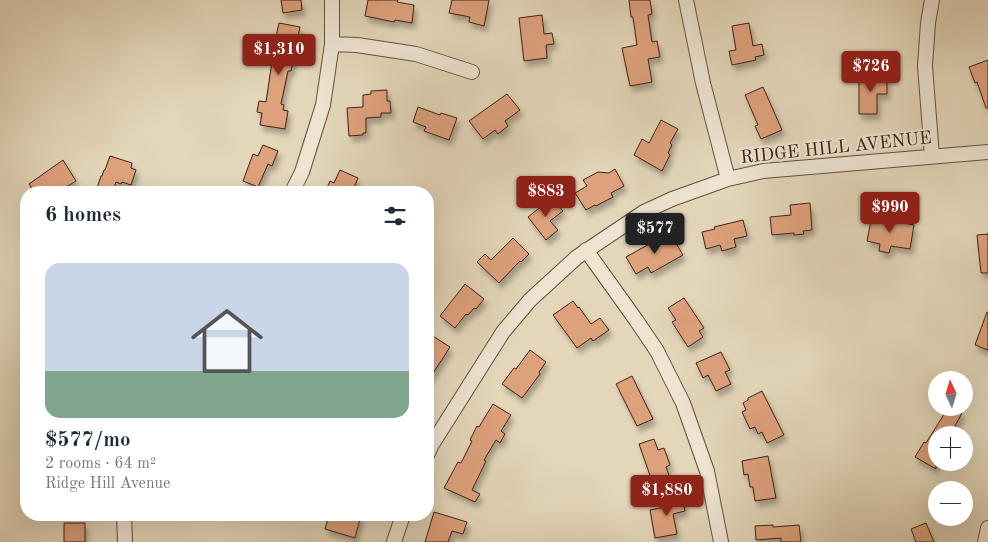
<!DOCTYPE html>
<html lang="en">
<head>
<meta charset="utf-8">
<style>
  :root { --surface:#fff; --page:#f6f6f7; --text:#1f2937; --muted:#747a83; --accent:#8f2418 }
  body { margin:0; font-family:"Old Standard TT",serif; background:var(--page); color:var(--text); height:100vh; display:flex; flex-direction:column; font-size:19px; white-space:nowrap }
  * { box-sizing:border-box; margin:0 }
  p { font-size:16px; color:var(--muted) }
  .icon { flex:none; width:28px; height:28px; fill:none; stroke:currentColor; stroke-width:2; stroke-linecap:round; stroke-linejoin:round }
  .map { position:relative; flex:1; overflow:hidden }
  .drawer { position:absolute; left:20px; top:186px; width:414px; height:335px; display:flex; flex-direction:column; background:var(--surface); border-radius:20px; box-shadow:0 5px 20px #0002 }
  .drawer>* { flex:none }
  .needle { width:32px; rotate:356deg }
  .controls { position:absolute; left:928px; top:371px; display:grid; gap:10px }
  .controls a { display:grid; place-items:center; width:45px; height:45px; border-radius:50%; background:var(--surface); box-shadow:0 5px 20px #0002; font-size:25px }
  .price { position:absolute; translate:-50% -42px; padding:0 11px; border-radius:5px; background:var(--accent); color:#fff; font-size:16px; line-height:32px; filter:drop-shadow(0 1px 2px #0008) }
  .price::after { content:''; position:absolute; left:50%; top:30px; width:15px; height:11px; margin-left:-8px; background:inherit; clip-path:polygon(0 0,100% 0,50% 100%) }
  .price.selected { background:#222; color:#fff }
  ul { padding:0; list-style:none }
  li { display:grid; align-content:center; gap:10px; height:265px; padding:0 25px }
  li span { display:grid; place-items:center; height:155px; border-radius:15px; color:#555 }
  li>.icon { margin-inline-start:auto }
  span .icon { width:90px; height:90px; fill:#fffc; stroke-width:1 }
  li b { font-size:21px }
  h2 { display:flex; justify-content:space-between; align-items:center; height:60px; padding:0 25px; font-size:21px }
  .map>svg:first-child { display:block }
  .building { fill:#dda17c; stroke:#3f2011; filter:url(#shadow) }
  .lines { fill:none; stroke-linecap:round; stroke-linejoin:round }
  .minor-casing { stroke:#684e3b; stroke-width:16 }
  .minor { stroke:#ede4d2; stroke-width:14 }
  .labels { text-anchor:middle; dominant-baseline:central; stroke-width:4.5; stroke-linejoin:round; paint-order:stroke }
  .street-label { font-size:18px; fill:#3f2011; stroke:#ede4d2 }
</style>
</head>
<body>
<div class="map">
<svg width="988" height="542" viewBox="0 0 988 542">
  <defs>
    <filter id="shadow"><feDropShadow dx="3" dy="5.5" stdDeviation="2.5" flood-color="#0004"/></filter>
  </defs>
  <rect width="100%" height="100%" fill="#e3d6b9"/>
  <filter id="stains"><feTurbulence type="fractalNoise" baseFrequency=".004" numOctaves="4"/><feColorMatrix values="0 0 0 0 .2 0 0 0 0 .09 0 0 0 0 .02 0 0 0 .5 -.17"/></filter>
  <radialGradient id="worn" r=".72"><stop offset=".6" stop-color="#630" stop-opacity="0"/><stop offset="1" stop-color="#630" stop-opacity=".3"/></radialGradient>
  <path class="building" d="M281,0H301L302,10L283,13Z
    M368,0H398L397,2L414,5L412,23L395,20L394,22L365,16Z
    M452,0H489L484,26L469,22L470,17L449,13Z
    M629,0H650L652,14L648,15L652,42L657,41L660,57L648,59L652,82L630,86L622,48L637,45L633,17H631Z
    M542,15L544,34L552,33L554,44L546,45L547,58L524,61L519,18Z
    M279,23L300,27L291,71H288L281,104L284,105L283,110L288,111L285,129L260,125L262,113L257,112L259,101L266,102L274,48L268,47L271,36L276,37Z
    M749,23L753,46L762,44L764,55L755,57L756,60L732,65L729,51L736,50L732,26Z
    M988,60V108H986L977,82L975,83L969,67Z
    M887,75V94H877V114H859V76Z
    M763,87L782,130L761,139L755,126L758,125L745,95Z
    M387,90V101H390L391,113H381V117L366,118V133H363V135L349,136L347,108L363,107V95L371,94V91Z
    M507,94L520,110L505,121L508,126L498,134L495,130L483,139L469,121Z
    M418,107L440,115L441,113L457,118L449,140L424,131L426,127L413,122Z
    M661,120L678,129L670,143L672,145L668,153L670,155L662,171L634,155L642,139L649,143Z
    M263,145L278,151L272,166L268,164L258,187L243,181L253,154L258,156Z
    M110,156L132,163L131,168L136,170L131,185L122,182L121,184L116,182L113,192H103L96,191L101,176H102L104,170H105Z
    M63,160L76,181L58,192H34L29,184Z
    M615,169L624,186L611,193L613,197L596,206L595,205L586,210L575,193L587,186L583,180L598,172L609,173Z
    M340,170L358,178L352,192H325L330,181L334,183Z
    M552,198L563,211L550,221L558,230L546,240L528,217Z
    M810,203L812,230L803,231L804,234L794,235V233L772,235L770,217L791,215L790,205Z
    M872,215L888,218V220L914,225L910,249L891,246L889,253L879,251L880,244L867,241Z
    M743,220L747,236L734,239L736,247L722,251L720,245L706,249L702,232L715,229L714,227Z
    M988,234V273H981L977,235Z
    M671,235L683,255L651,273L648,267L636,274L626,257L660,238L662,241Z
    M513,238L529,254L521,262L520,261L499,283L477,262L485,254L491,260Z
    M465,284L484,299L476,309L474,308L468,315L466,314L455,328L440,316Z
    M684,298L704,328L699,331L703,337L688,347L672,322L676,320L668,308Z
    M573,301L578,308L579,307L591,324L600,318L609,330L593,341L591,338L577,348L553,315Z
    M987,312H988V350L975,345Z
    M428,333L450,347L428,381Z
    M530,350L546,362L539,372L540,374L522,398L502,384L514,368L516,369Z
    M721,352L730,370L725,372L731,384L716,391L708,375L703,378L696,363Z
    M632,376L653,419L637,426L616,384Z
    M762,391L784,435L767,443L762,432L758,434L755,427L750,429L742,412L746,410L743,403L748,400V398Z
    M493,404L511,415L501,431L505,434L500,443L496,440L484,460L486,461L472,490L480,494L475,502L444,488L458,462L461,463L472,441L470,440L477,426L479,427Z
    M948,408H953L962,413L950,435H936V469L915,457L924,442L926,443Z
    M654,439L658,450L664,448L670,465L666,467L670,478L653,484L639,444Z
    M768,456L776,498L755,501L753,487H750L748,474L744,475L742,461Z
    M682,495L685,511L673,514L677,534L655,538L650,510L665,507L664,499Z
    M434,512L467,522L463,534L452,531L448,542H425Z
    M329,515H361L355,538L325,529Z
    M64,523H85V542H64Z
    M926,523L934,542H916L911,529Z
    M773,525V527L799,525L801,542H781V538L756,540L755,526Z"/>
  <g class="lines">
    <defs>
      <path id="minor" d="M686,0L703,83L728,179
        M332,44L357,45L416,54L472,72
        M932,156L925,66L928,23L932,0
        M292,192L302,172L323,105L332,44V0
        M586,250L636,320L657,351L683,403L707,471L721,542
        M428,453L431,446L503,332L530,300L577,257L644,212L672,199L728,179L763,171L988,152
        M124,515L125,542
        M394,542L403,515
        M985,542L988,528"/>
    </defs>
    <use href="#minor" class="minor-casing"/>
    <use href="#minor" class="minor"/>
  </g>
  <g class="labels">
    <g class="street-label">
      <text transform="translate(836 148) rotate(-6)">RIDGE HILL AVENUE</text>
    </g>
  </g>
  <rect width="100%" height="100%" filter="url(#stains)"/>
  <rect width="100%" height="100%" fill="url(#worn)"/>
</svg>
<div class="controls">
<a><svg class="needle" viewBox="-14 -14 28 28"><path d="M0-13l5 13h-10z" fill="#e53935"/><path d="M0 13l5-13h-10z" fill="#747a83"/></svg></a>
<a>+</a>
<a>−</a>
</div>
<b class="price" style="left:279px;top:76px">$1,310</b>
<b class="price" style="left:871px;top:93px">$726</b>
<b class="price" style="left:546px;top:218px">$883</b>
<b class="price" style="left:890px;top:234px">$990</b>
<b class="price selected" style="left:655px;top:255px">$577</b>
<b class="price" style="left:667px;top:517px">$1,880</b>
<section class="drawer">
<h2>6 homes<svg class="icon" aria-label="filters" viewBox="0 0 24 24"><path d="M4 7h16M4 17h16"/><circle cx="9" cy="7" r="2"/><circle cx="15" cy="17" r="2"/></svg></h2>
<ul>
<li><span style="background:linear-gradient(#c9d6e8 70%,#7fa58c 0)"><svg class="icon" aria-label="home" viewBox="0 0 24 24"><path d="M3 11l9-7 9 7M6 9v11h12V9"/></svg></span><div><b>$577/mo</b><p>2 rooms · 64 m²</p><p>Ridge Hill Avenue</p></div></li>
</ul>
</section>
</div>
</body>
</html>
